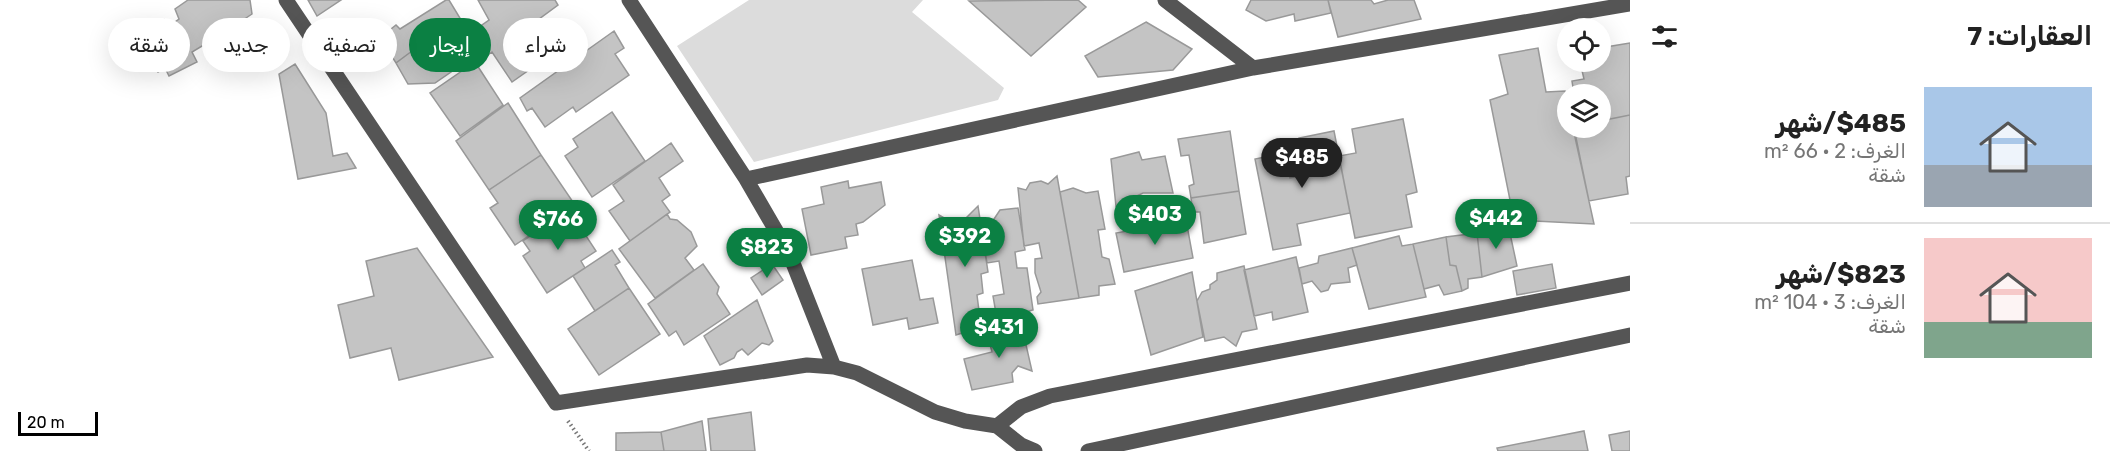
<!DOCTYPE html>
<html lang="ar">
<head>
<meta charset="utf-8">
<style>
  :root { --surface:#fff; --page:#f6f6f6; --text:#222; --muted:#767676; --line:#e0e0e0; --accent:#0b8043 }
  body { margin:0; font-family:Rubik,"Noto Sans Arabic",sans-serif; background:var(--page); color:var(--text); direction:rtl; height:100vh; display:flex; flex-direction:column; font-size:22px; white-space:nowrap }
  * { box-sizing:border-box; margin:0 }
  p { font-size:20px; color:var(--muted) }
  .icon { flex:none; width:33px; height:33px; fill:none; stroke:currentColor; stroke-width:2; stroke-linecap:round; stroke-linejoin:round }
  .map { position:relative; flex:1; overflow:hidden; direction:ltr }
  .details { display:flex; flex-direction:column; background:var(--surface); width:480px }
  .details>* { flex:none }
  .guide { position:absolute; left:18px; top:18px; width:570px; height:54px; direction:rtl; display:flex; gap:12px }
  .controls { position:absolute; left:1557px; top:18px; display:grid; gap:12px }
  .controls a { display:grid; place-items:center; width:54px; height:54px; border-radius:50%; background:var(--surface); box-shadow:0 6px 24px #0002; font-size:30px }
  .scale { position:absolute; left:18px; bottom:15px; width:80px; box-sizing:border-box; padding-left:6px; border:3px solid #000; border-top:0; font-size:16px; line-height:21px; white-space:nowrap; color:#000; -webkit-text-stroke:4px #fff; paint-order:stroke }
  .price { position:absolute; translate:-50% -51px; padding:0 14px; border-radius:21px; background:var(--accent); color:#fff; font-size:20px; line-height:39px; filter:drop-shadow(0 2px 3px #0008) }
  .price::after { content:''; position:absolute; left:50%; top:36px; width:18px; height:14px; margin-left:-9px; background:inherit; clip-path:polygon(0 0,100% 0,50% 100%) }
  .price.selected { background:#222; color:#fff }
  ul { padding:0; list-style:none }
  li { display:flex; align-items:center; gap:18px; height:150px; padding:0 18px }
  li+li { border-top:2px solid var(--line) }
  li span { display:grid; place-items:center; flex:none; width:168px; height:120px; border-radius:0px; color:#555 }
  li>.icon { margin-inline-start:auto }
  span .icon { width:72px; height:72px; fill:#fffc; stroke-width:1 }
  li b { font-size:26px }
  h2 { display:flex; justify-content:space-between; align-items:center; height:72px; padding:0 18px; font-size:26px }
  .tag { padding:0 21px; border-radius:27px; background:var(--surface); box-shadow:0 6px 24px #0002; font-size:21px; line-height:54px }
  .tag.selected { background:var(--accent); color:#fff }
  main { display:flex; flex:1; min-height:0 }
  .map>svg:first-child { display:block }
  .green { fill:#dcdcdc }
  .building { fill:#c4c4c4; stroke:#999; stroke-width:1.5 }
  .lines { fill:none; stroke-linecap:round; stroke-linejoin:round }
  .path { stroke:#777; stroke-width:4; stroke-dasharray:1.5 3; stroke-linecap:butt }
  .minor { stroke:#555; stroke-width:15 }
</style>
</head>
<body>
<main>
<section class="details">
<h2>العقارات: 7<svg class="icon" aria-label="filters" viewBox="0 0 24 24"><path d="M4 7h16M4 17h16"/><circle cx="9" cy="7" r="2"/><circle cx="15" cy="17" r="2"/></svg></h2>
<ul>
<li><span style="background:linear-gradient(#a9c7e8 65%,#9aa5b1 0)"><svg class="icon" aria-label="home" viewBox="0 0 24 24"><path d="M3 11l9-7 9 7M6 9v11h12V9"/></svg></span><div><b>$485/شهر</b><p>الغرف: 2 · 66 m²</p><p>شقة</p></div></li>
<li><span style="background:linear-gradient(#f6c9c9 70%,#7fa58c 0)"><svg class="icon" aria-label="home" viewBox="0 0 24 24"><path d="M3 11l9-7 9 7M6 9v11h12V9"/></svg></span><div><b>$823/شهر</b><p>الغرف: 3 · 104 m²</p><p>شقة</p></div></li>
</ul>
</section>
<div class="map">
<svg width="1630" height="451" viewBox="0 0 1630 451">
  <rect width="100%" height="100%" fill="#fff"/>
  <path class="green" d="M749,0H923L912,12L1004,88L998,100L754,162L677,46Z"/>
  <path class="building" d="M188,0H250L252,14L243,20L249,26L214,48L207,43L192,52L197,62L169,76L165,68L158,72L146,49L140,53L135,38L164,19L168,27L179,19L175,9Z
    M308,0H341L317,16Z
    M446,0H449L463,23L416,58L412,51L396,63L380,38L396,25L400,29Z
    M478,0H555L558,5L524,30L519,26L512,31L536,65L512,82L492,52L485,57L469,34L489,20Z
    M1078,0L1086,7L1031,56L969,1Z
    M1251,0H1328L1331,13L1295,21L1294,14L1266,21L1246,10Z
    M1328,0H1371L1374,4L1388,0H1414L1421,19L1338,37Z
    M1146,22L1192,49L1173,70L1098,77L1085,56Z
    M463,23L480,52L435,83L408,84L396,63L412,51L416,58Z
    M614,31L624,48L615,54L629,75L576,112L573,107L545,127L532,108L527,111L520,98Z
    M1630,43V115L1600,121V94H1574L1572,81L1584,79L1580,62H1600V48Z
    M1538,48L1546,92L1565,91L1568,128H1573L1594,224L1514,220L1490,100L1508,94L1499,55Z
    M475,62L503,105L460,136L430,93Z
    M295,64L326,113L333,156L347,153L356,168L298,179L279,74Z
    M508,103L541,155L489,190L456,141Z
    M612,112L645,161L592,197L565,156L578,147L573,139Z
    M1630,115V176L1626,177L1628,194L1589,201L1575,133L1581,132L1579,128H1600V121Z
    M1403,119L1417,192L1406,195L1412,227L1355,238L1339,156L1356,153L1352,129Z
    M1230,131L1239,191L1191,198L1189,186L1194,184L1189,155L1181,156L1178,139Z
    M1334,131L1350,213L1297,224L1301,245L1273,250L1255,159L1285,153L1290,178L1307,175L1299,138Z
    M671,143L683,161L659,178L670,195L662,201L670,212L630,241L609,211L624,201L613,185Z
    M1139,152L1142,160L1165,156L1173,193H1143L1116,206L1111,159Z
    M541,155L575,205L515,245L490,208L498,203L489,190Z
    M1057,176L1079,298L1038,304L1037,297L1041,292L1035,273V259L1042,258L1039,243L1024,246L1018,188L1026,190L1030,183L1041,181L1048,184Z
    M848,181L849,188L881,182L885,205L863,222L856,224L858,235L845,237L847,248L811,255L802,209L824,204L821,187Z
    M1073,188L1086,193L1098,191L1105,229L1098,230L1102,257L1109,259L1115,284L1099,286V295L1079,298L1060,192Z
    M1239,191L1246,234L1204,243L1200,212H1193L1191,198Z
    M978,206L988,272L981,274L983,293L977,295L981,327L956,335L939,215L951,222L964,220Z
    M1018,208L1025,250L1015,252L1017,268H1027L1033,310L997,319L993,296L1004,294L999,261L987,263L981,228L990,225L1000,210Z
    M569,210L596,251L581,261L585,268L547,293L523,256L530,251L523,241Z
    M667,214L670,219L677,220L691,232L697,246L685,258L694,270L655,298L619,249Z
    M1186,220L1193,258L1124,272L1116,233Z
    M1508,224L1517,266L1482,277L1477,233Z
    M1477,233L1482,277L1468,279V288L1462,291L1456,266L1450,265L1446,237Z
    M1399,236L1402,246L1413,244L1426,297L1369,309L1352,248Z
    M1446,237L1450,265L1456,266L1462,291L1444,295L1439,285L1424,289L1413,244Z
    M417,248L493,357L399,380L391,348L350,358L338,305L374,296L366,261Z
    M1352,248L1357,265L1348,268L1350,282L1331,284L1328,290L1321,292L1312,281L1302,284L1299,268L1318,263L1319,256Z
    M612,250L620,262L615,265L629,288L595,311L573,276Z
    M1296,257L1308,312L1273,320L1272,312L1254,316L1244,270Z
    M912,260L920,300L933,298L938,323L909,329L907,318L873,325L862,269Z
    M703,264L719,287L717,294L730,314L684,345L676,331L669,336L648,304Z
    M772,264L783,280L762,295L751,278Z
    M1552,264L1556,288L1517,295L1513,271Z
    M1244,266L1257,329L1242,332L1236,346L1224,337L1205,341L1197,301L1202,292L1210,289V285L1217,280V273Z
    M1192,272L1203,337L1151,355L1135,291Z
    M629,288L660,334L599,375L568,329Z
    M757,300L773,341L769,345L762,343L748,355L742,349L737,352L734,358L720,365L704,336Z
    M1021,323L1032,371L1018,366L1012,373L1013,382L972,390L964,359L992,352L987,333Z
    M751,412L755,451H711L708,419Z
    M702,421L706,451H664L661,432Z
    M1584,431L1588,451H1498L1497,448Z
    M1630,431V451H1612L1609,435Z
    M661,432L664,451H616V433Z"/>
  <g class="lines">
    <path class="path" d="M568,421L589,451"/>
    <path class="minor" d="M286,0L556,403L807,365L834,367L857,373L935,412L965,421L997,426L1021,445L1035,451
      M629,0L746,179L789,253L834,367
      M1165,0L1253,68
      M746,179L1253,68L1630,4
      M997,426L1021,407L1050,396L1630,283
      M1088,451L1630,335"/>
  </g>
</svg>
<div class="controls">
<a><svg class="icon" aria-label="locate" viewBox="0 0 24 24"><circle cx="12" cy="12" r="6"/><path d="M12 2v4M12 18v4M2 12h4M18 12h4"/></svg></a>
<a><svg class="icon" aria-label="layers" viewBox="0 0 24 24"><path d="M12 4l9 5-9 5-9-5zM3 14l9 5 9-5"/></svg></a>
</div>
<div class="scale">20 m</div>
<b class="price selected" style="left:1302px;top:189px">$485</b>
<b class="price" style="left:1155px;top:246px">$403</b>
<b class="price" style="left:1496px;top:250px">$442</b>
<b class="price" style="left:558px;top:251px">$766</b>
<b class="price" style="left:965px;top:268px">$392</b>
<b class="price" style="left:767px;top:279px">$823</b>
<b class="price" style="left:999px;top:359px">$431</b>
<div class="guide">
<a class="tag">شراء</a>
<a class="tag selected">إيجار</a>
<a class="tag">تصفية</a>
<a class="tag">جديد</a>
<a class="tag">شقة</a>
</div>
</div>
</main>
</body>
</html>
